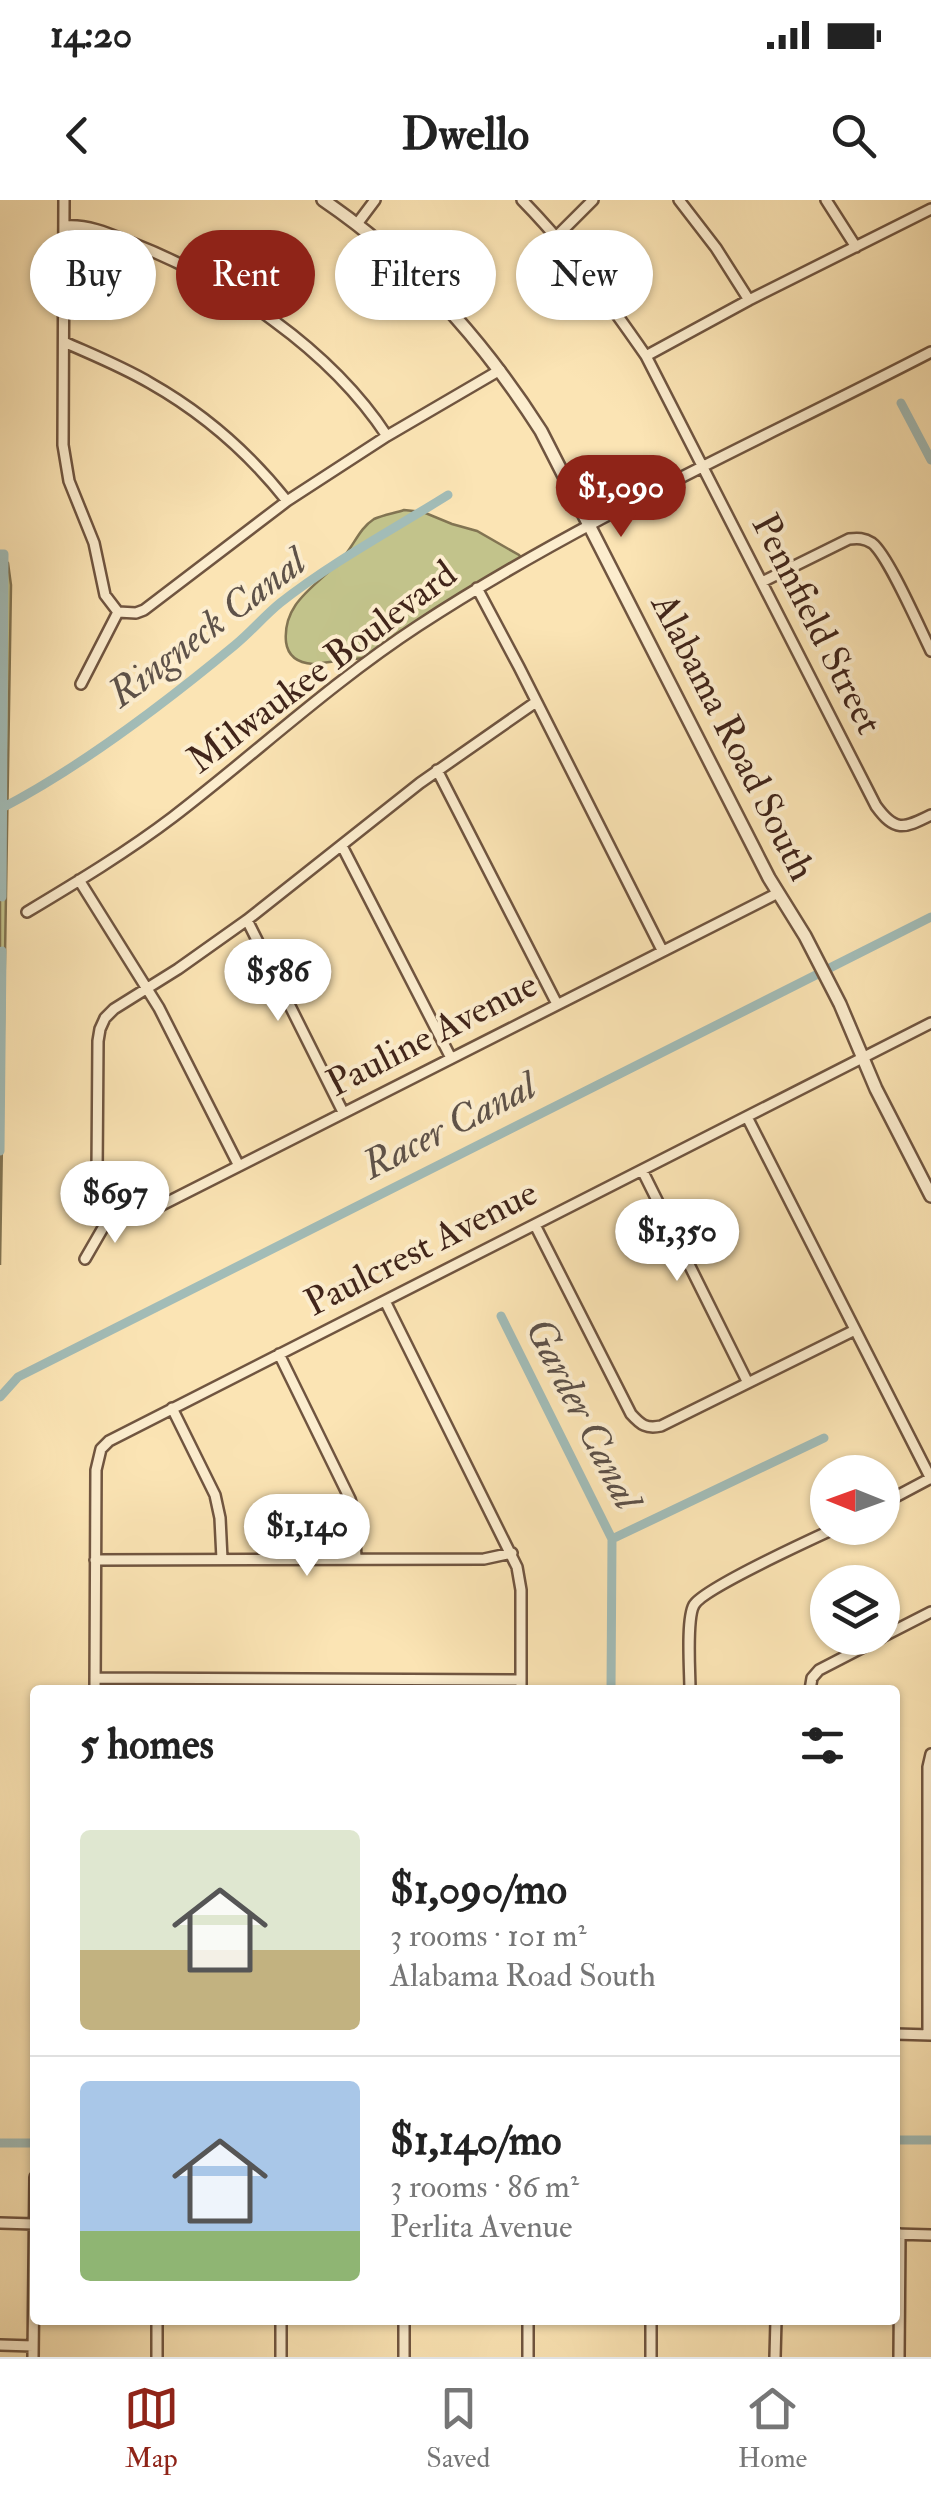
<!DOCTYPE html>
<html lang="en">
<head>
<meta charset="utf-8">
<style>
  :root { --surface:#fff; --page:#f2f2f2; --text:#222; --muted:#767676; --line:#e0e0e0; --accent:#8f2418 }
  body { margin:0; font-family:"IM FELL Double Pica",serif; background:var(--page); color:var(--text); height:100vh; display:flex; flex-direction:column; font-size:38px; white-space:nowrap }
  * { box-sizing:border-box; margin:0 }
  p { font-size:32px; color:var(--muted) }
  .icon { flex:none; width:55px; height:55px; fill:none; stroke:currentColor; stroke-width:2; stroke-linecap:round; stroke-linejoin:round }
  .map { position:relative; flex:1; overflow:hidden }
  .drawer { position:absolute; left:30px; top:1485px; width:870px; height:640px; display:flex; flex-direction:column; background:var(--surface); border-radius:10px; box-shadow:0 2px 8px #0004 }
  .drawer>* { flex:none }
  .guide { position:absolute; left:30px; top:30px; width:872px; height:90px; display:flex; gap:20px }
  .needle { width:65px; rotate:271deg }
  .tools { position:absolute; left:810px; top:1255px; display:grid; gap:20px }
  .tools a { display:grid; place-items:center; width:90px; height:90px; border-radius:50%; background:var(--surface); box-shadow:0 2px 8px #0004; font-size:50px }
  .price { position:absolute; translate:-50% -85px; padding:0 22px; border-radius:35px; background:#fff; color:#222; font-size:32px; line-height:65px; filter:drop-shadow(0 2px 5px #0008) }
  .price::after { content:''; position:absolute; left:50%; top:60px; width:30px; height:22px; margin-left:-15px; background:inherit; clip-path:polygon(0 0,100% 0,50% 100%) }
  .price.current { background:var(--accent); color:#fff }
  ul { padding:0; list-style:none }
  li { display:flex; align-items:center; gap:30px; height:250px; padding:0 50px }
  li+li { border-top:2px solid var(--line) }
  li span { display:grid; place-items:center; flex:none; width:280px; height:200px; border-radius:10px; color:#555 }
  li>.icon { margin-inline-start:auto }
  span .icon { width:120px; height:120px; fill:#fffc; stroke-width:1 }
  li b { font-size:42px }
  h2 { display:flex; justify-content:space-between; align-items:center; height:120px; padding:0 50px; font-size:42px }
  .chip { padding:0 35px; border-radius:45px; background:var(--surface); box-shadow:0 2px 8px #0004; font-size:35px; line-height:90px }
  .chip.current { background:var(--accent); color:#fff }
  .status { display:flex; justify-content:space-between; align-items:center; height:70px; padding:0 50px; background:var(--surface); direction:ltr }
  .status svg { height:28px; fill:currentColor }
  header { display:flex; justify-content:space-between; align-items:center; height:130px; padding:0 50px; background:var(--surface); font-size:45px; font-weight:800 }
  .tab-bar { display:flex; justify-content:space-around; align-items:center; height:140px; border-top:2px solid var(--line); background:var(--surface); font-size:28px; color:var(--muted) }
  .tab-bar a { display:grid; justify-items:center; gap:5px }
  .tab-bar .current { color:var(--accent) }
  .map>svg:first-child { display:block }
  .green { fill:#c2c38b; stroke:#827452; stroke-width:2.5 }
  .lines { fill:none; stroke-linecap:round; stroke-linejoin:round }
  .canal { stroke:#a2bcb7; stroke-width:9 }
  .minor-casing { stroke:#705540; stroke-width:14 }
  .tertiary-casing { stroke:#705540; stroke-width:16 }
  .minor { stroke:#fcedce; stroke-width:9 }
  .tertiary { stroke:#fcedce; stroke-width:11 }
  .labels { text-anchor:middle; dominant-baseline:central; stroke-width:8; stroke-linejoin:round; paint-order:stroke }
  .street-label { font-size:38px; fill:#41251a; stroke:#fcedce }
  .water-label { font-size:40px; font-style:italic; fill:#5e5249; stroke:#fcedce }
</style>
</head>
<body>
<div class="status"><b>14:20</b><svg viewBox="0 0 49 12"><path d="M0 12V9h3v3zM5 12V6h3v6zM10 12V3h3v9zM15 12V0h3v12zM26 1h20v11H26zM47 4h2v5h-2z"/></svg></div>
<header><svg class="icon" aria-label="back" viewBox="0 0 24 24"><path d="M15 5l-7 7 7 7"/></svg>Dwello<svg class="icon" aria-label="search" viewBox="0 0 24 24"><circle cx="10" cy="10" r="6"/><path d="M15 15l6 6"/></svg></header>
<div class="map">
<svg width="931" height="2157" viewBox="0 0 931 2157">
  <rect width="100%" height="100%" fill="#fbe4b4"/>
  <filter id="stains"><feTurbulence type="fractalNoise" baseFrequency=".002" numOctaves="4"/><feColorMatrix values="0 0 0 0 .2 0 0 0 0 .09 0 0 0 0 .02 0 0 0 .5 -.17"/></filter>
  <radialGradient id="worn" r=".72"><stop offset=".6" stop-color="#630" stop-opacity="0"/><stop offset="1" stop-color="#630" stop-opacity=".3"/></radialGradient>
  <path class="green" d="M404,310L423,312L452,324L477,331L519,355L524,361L371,457L313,464C299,463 288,457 286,442C282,399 322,384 345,355C355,343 360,328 374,319C383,315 395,313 404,310Z
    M0,354L8,363L11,385L0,1065Z"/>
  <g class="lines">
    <path class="canal" d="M901,203L931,260
      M0,354H4L2,697
      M2,608C83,566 165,503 235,445C251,432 264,416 280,403C332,362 392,330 448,295
      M0,951L2,751
      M501,1116L612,1339L611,1490
      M0,1197L18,1177L931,717
      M612,1339L824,1238
      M895,1940H931
      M0,1943H35"/>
    <defs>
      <path id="minor" d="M64,0L63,245L69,281L94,343L105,395L118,412
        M522,0C569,48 608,101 646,156L876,606C895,632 903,629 931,615
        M679,0L716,48L749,100
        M826,0L856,47
        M357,24L375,0
        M65,26C88,24 110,34 132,43C227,80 330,149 387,236
        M557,36L593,0
        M64,142C93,155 123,167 150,183C203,213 249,253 287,301
        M646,156L749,100L931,9
        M762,382L849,339C858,338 864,338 872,343C888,355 920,429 931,451
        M477,388L519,467L662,750
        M118,412L136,413L144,410L287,301L387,236L500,170
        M81,484L118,412
        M437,570L557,804
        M342,646L451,858
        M79,680L159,808L239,966
        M27,712C77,682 127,652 173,617C255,554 331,483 418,426C580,320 759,241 931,152
        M247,720L343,912
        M747,917L931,1279
        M642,970L748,1183
        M111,1014L127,1017L152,1010L778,693
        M111,1014L101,1005L97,972L98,841L100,829L105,818L114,809L178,769L247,720L420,583L536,502
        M535,1025L631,1214C641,1225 646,1229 661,1226L855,1130
        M85,1059L111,1014
        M385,1101L517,1367L521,1390V1490
        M279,1154L350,1299L354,1313L356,1359
        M172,1208L215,1295L220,1318L222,1359
        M882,1304L931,1278
        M95,1360L484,1359L512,1353
        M882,1437L931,1412
        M95,1478L521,1480
        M95,1490L96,1270L101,1249L109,1241L931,823
        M690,1490C690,1472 686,1419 694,1405C703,1389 812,1339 836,1328
        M810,1490L812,1478L819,1470L881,1438
        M895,1834L931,1835
        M928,1835V1567L931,1554
        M0,2023L34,2024
        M895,2034L931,2035
        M0,2145L33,2146
        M33,2157L35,1977
        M157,2157V2120
        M281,2157V2120
        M404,2157V2120
        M528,2157V2120
        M651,2157V2120
        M775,2157L776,2120
        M899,2157L900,2034"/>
      <path id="tertiary" d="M323,0C413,61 483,140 541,231L769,678L805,736L840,804L876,889L931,996"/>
    </defs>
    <use href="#minor" class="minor-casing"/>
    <use href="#tertiary" class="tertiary-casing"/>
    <use href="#minor" class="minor"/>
    <use href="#tertiary" class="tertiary"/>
  </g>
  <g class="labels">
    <g class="street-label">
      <text transform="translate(817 424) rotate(63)">Pennfield Street</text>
      <text transform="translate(322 467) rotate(-37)">Milwaukee Boulevard</text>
      <text transform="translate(733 537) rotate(63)">Alabama Road South</text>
      <text transform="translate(432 834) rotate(-27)">Pauline Avenue</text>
      <text transform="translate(421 1048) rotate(-27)">Paulcrest Avenue</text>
    </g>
    <g class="water-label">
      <text transform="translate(207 428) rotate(-37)">Ringneck Canal</text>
      <text transform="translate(449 926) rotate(-27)">Racer Canal</text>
      <text transform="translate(583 1214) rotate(63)">Garder Canal</text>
    </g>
  </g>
  <rect width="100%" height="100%" filter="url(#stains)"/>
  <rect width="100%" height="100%" fill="url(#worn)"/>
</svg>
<div class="tools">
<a><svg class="needle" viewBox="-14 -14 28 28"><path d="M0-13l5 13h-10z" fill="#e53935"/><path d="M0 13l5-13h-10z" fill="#767676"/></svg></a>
<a><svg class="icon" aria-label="layers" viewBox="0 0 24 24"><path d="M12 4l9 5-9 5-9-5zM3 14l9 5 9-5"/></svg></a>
</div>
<b class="price current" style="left:621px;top:340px">$1,090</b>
<b class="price" style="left:278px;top:824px">$586</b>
<b class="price" style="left:115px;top:1046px">$697</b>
<b class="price" style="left:677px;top:1084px">$1,350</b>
<b class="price" style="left:307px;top:1379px">$1,140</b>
<div class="guide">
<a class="chip">Buy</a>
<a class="chip current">Rent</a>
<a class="chip">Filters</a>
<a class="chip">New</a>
</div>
<section class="drawer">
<h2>5 homes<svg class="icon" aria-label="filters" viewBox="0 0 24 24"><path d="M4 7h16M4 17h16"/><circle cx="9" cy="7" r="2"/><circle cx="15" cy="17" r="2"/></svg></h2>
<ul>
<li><span style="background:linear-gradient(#dfe7d0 60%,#c2b280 0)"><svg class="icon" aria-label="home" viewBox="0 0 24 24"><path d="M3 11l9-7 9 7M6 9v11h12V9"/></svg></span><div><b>$1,090/mo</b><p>3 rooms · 101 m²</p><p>Alabama Road South</p></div></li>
<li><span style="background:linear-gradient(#a9c7e8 75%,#8fb573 0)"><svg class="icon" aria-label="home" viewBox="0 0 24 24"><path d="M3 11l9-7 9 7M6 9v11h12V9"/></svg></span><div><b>$1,140/mo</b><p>3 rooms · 86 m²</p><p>Perlita Avenue</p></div></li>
</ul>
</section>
</div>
<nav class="tab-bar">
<a class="current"><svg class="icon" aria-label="map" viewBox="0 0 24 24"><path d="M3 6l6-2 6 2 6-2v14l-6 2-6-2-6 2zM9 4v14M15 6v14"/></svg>Map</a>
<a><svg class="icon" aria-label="saved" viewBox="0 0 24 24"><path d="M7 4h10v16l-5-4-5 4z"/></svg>Saved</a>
<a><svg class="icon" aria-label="home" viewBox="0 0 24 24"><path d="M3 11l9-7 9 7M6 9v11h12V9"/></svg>Home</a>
</nav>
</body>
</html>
